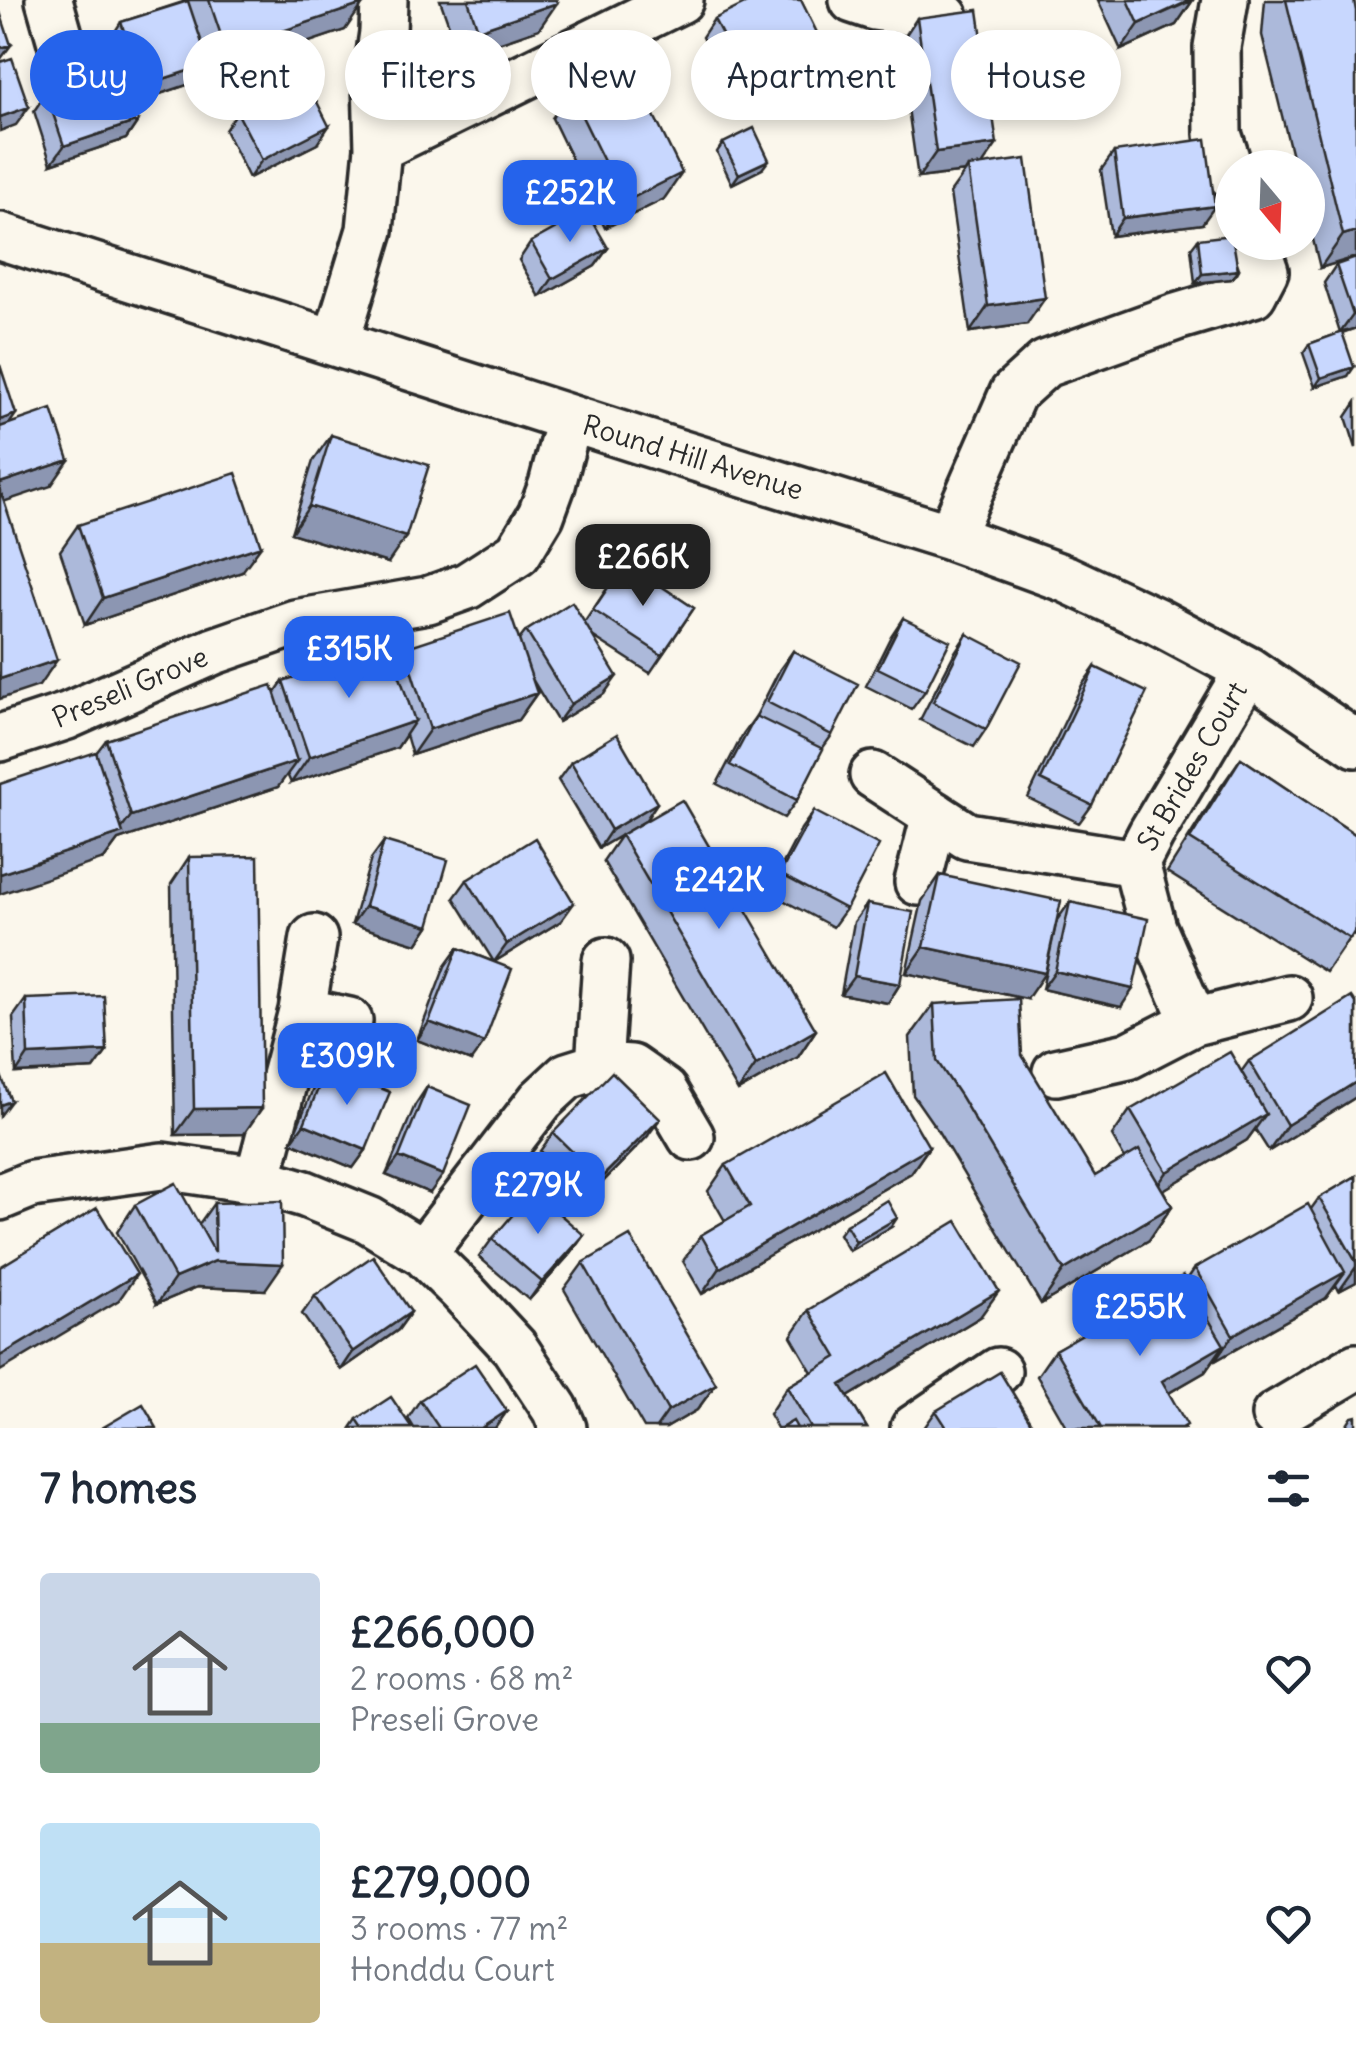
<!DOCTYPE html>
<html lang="en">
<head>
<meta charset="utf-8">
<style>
  :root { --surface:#fff; --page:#f6f6f7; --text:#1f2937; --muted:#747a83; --accent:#2563eb }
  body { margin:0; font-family:Delius,sans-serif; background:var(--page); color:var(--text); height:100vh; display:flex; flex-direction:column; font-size:38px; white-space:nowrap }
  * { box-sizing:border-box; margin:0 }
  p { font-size:32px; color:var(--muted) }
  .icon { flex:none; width:55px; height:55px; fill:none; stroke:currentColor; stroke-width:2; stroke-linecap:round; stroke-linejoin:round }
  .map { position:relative; height:1428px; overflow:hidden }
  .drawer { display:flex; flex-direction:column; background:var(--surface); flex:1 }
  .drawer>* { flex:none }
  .banner { position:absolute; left:30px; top:30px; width:1298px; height:90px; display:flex; gap:20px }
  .needle { width:65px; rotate:161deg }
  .controls { position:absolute; left:1215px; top:150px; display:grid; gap:20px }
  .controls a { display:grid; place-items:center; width:110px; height:110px; border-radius:50%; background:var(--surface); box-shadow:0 5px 15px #0003; font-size:50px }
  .price { position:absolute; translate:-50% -85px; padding:0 22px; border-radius:20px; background:var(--accent); color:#fff; font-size:32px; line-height:65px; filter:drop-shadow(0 2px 5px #0008) }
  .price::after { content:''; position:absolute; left:50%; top:60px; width:30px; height:22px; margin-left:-15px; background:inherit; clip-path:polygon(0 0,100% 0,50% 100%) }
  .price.active { background:#222; color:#fff }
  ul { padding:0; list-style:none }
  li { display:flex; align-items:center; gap:30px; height:250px; padding:0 40px }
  li span { display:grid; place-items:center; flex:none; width:280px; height:200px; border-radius:10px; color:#555 }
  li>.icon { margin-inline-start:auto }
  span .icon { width:120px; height:120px; fill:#fffc; stroke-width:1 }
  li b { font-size:42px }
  h2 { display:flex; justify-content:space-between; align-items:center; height:120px; padding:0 40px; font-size:42px }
  .pill { padding:0 35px; border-radius:45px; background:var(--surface); box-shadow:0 5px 15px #0003; font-size:35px; line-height:90px }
  .pill.active { background:var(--accent); color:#fff }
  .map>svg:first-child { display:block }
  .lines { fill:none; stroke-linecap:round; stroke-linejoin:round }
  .minor-casing { stroke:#2b2b2b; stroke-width:52 }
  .minor { stroke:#fbf7ec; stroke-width:45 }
  .wall { fill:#acb9da; stroke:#2b2b2b; stroke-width:2.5 }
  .shaded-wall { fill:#8c96b2; stroke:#2b2b2b; stroke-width:2.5 }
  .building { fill:#c8d7fe; stroke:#2b2b2b; stroke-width:2.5 }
  .labels { text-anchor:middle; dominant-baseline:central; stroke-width:8; stroke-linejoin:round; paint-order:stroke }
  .street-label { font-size:28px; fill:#2b2b2b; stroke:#fbf7ec }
</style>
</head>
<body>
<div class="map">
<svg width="1356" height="1428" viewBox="0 0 1356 1428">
  <rect width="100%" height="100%" fill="#fbf7ec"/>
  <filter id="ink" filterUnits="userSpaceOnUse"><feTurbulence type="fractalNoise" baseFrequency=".01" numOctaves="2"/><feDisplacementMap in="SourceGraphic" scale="20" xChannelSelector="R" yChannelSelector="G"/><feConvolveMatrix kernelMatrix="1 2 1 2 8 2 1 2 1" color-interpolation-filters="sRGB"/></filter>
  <g filter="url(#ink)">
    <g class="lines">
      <defs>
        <path id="minor" d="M49,0L65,56
          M853,0L874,7L945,17
          M1225,0L1217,47L1218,134L1232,176
          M378,148L680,0
          M0,236L644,442L950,537L1066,579L1156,621L1248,670L1356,744
          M336,342L370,230L378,148L376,82L383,32L384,0
          M950,537L1013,393L1045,364L1176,317L1253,294L1265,271L1255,242
          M0,738L67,716L214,651L295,623L428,600L467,586L518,553L541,515L552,485L569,419
          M873,775L967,836L1136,863
          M918,882L935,815
          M302,1011L349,1021
          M1194,1022L1153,928L1136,863L1151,834L1248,670
          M599,1066L631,1068L664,1091L691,1137
          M1056,1072L1128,1056L1194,1022L1289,998
          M258,1180L302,1011L314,938
          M0,1197L32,1184L162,1166L258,1180L305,1194L369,1220L423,1253L462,1291L514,1347L555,1409L563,1428
          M423,1253L541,1100L567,1076L599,1066L606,961
          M1275,1415L1356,1367
          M914,1428L998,1371"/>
      </defs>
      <use href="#minor" class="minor-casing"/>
      <use href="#minor" class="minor"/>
    </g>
    <path class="wall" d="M183,0H362L345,30L208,76L205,69L196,82L133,103L138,121L126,139L51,164L34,111L46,93L118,69L109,41L121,22L183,2Z
      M440,0H556L539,29L460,56Z
      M1098,0H1193L1176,25L1121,50Z
      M1265,0H1354L1356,257L1320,268L1308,219V168H1295L1262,35Z
      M917,18L982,165L1027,324L970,332L950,193L965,172L918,178L899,45Z
      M714,19L823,45L811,63L734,101L702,37Z
      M570,92L664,199L605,228L552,118Z
      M237,112L317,144L249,178L225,130Z
      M723,143L762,169L732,184L717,152Z
      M1114,152L1202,224L1111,236L1101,170Z
      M1198,239L1238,270L1231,279L1195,283L1191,248Z
      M531,242L608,248L595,266L540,297L519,260Z
      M1356,258V328L1342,333L1348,376L1315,387L1303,353L1309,344L1340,333L1324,283L1336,265Z
      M1356,402V448L1346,417Z
      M331,435L388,563L291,533L313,461Z
      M78,525L242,572L85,625L60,551Z
      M625,562L694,608L650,673L592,636L604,694L558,722L532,679L537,693L518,720L412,755L406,735L397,748L291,783L287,774L278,787L118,840L104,859L96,753L106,740L274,694L283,681L395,661L404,648L519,640L526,631L584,623Z
      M903,618L925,691L912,709L866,686L891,636Z
      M967,634L986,729L974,747L920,720L955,652Z
      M793,651L832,735L822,749L797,800L784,818L717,784L743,734L756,716L780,669Z
      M1095,667L1092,805L1079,823L1028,798L1082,685Z
      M1241,758L1356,835V937L1352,934L1326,972L1167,872L1218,791Z
      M571,762L657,803L645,821L599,848L558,780Z
      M814,811L846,909L833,927L768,892L801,829Z
      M621,835L816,1030L798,1057L738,1091L603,861Z
      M384,841L429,926L417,944L352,924L371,859Z
      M189,857L244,1134L175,1135L171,884Z
      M940,875L1027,999L906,973L922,901Z
      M467,880L561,921L494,962L471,1061L417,1040L445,966L458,948L494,962L454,898Z
      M1070,902L1121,1007L1042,989L1057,920Z
      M867,904L900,984L888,1003L841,994L854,922Z
      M26,999L107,1051L94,1069L16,1073L13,1017Z
      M1356,1002V1097L1269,1151L1255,1129L1247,1140L1163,1190L1172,1206L1149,1240L1041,1304L938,1131L913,1095L910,1037L934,1004L1095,1176L1125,1159L1112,1136L1130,1110L1241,1072L1249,1061Z
      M327,1066L366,1150L353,1168L291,1142L315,1084Z
      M427,1087L430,1193L386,1175L415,1105Z
      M553,1133L647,1137L588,1197L540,1151Z
      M929,1147L911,1173L702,1294L683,1261L701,1235L725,1221L708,1191L726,1165Z
      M1356,1176V1282L1339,1291L1336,1285L1326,1298L1215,1361L1214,1359L1205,1372L1169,1393L1185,1428H1067L1037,1376L1055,1350L1186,1281L1195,1268L1311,1209L1319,1198Z
      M214,1203L265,1290L197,1287L157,1304L117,1232L135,1205L199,1224Z
      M846,1225L891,1227L849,1251L839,1234Z
      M584,1235L571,1253L529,1300L479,1257L492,1239Z
      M583,1263L716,1384L697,1410L666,1428H644L564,1289Z
      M315,1296L411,1312L398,1330L341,1370L302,1314Z
      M809,1310L980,1317L848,1397L867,1428H777L769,1414L787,1387L812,1372L791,1336Z
      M420,1400L507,1411L495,1428H414L408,1418Z
      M936,1411L1034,1428H924Z
      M1356,1416V1428H1345L1352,1417Z
      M357,1419L412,1428H351Z"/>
    <path class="shaded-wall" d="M1193,0L1176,25L1121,50L1139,24Z
      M557,3L539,29L460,56L478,30Z
      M363,4L345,30L208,76L226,50Z
      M11,45L0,60V48Z
      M823,45L811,63L734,101L747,83Z
      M209,64L196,82L130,104L142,86Z
      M29,107L16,125L0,131V117Z
      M138,121L126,139L51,164L64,146Z
      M329,126L317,144L249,178L262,160Z
      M997,144L979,170L968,167L965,172L918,178L936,152Z
      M769,160L762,169L732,184L739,174Z
      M682,173L664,199L605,228L624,202Z
      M1215,206L1202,224L1111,236L1123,218Z
      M1356,231V257L1320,268L1343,235Z
      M608,248L595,266L540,297L552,279Z
      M1238,270L1231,279L1195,283L1202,274Z
      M1045,298L1027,324L970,332L988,306Z
      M1356,314V328L1340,333L1353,315Z
      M1354,367L1348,376L1315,387L1321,378Z
      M16,414L4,432L0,433V420Z
      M69,460L51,486L0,503V483Z
      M309,506L406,537L388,563L291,533Z
      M261,546L242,572L85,625L103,598Z
      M57,660L39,686L0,699V679Z
      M617,676L604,694L558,722L571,704Z
      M537,693L518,720L412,755L430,729Z
      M415,721L397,748L291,783L309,757Z
      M297,761L278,787L118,840L104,859L0,894V874L117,835L131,816Z
      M657,803L645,821L599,848L611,830Z
      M574,903L561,921L494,962L507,944Z
      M365,906L429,926L417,944L352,924Z
      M924,947L1045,973L1027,999L906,973Z
      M1055,971L1133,989L1121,1007L1042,989Z
      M854,976L900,984L888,1003L841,994Z
      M429,1022L484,1043L471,1061L417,1040Z
      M816,1030L798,1057L738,1091L756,1065Z
      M107,1051L94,1069L16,1073L28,1055Z
      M1356,1082V1097L1269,1151L1287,1125Z
      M11,1101L0,1116V1105Z
      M262,1108L244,1134L175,1135L194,1109Z
      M1266,1114L1247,1140L1148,1199L1167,1172Z
      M660,1119L647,1137L588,1197L600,1179Z
      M304,1124L366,1150L353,1168L291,1142Z
      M929,1147L911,1173L702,1294L720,1268Z
      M399,1157L443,1175L430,1193L386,1175Z
      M1172,1206L1149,1240L1041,1304L1064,1270Z
      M897,1218L891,1227L849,1251L856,1242Z
      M584,1235L571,1253L529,1300L542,1282Z
      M215,1261L283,1264L265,1290L197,1287L157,1304L175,1278Z
      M1356,1267V1282L1339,1291Z
      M1345,1272L1326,1298L1215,1361L1233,1335Z
      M137,1274L119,1300L0,1371V1356Z
      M999,1291L980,1317L823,1412L841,1385Z
      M411,1312L398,1330L341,1370L353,1352Z
      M1224,1345L1205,1372L1144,1407L1162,1381Z
      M716,1384L697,1410L666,1428H656L668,1411Z
      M507,1411L495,1428H481Z"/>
    <path class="building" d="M209,0H362L363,4L226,50Z
      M468,0H556L557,3L478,30Z
      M753,0H801L823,45L747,83L714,19Z
      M1128,0H1191L1139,24Z
      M1286,0H1354L1356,11V231L1343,235Z
      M188,1L209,64L142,86L121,22Z
      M978,10L997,144L936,152L917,18Z
      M0,12L11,45L0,48Z
      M12,58L29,107L0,117V62Z
      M629,64L682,173L624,202L570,92Z
      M121,68L138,121L64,146L46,93Z
      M305,78L329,126L262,160L237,112Z
      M754,128L769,160L739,174L723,143Z
      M1206,139L1215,206L1123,218L1114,152Z
      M1026,159L1045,298L988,306L968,167Z
      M587,211L608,248L552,279L531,242Z
      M1232,235L1238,270L1202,274L1198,239Z
      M1356,258V314L1353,315L1336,265Z
      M1342,332L1354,367L1321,378L1309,344Z
      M0,365L16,414L0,420Z
      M52,409L69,460L0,483V427Z
      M331,435L429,465L406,537L309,506Z
      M236,473L261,546L103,598L78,525Z
      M2,495L57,660L0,679V496Z
      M625,562L694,608L662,655L593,610Z
      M572,602L617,676L571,704L526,631Z
      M510,613L537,693L430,729L404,648Z
      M903,618L950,641L925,691L878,668Z
      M967,634L1021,662L986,729L933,702Z
      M389,645L415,721L309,757L283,681Z
      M793,651L858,684L832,735L767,702Z
      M1095,667L1147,692L1092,805L1041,780Z
      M272,685L297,761L131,816L106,740Z
      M756,716L823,749L797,800L730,765Z
      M617,734L657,803L611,830L571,762Z
      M96,752L123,833L0,874V784Z
      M1241,758L1356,835V929L1350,939L1190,839Z
      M682,800L816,1030L756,1065L621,835Z
      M814,811L879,845L846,909L780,874Z
      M535,838L574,903L507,944L467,880Z
      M384,841L448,860L429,926L365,906Z
      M258,856L262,1108L194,1109L189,857Z
      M940,875L1061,901L1045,973L924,947Z
      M1070,902L1148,919L1133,989L1055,971Z
      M867,904L913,912L900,984L854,976Z
      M458,948L512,969L484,1043L429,1022Z
      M104,996L107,1051L28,1055L26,999Z
      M1352,997L1356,1003V1082L1287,1125L1249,1061Z
      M1019,999L1022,1055L1095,1176L1139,1150L1172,1206L1064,1270L961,1097L937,1061L934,1004Z
      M1230,1052L1266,1114L1167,1172L1130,1110Z
      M327,1066L390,1092L366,1150L304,1124Z
      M612,1072L660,1119L600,1179L553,1133Z
      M0,1073L11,1101L0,1105Z
      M886,1073L929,1147L720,1268L701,1235L750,1206L726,1165Z
      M427,1087L471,1105L443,1175L399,1157Z
      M1356,1176V1262L1319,1198Z
      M176,1183L215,1253L214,1203L282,1201L283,1264L215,1261L175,1278L135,1205Z
      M533,1191L584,1235L542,1282L492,1239Z
      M887,1200L897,1218L856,1242L846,1225Z
      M1308,1204L1345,1272L1233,1335L1195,1268Z
      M97,1208L137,1274L0,1356V1267Z
      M957,1221L999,1291L841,1385L867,1428H811L787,1387L837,1357L809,1310Z
      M630,1236L716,1384L668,1411L583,1263Z
      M373,1256L411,1312L353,1352L315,1296Z
      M1183,1276L1224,1345L1162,1381L1187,1425L1182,1428H1101L1055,1350Z
      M475,1364L507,1411L481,1428H439L420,1400Z
      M1000,1372L1034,1428H947L936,1411Z
      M391,1397L412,1428H363L357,1419Z
      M143,1404L157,1428H102Z
      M793,1421L797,1428H781Z"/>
  </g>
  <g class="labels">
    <g class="street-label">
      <text transform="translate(693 457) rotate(17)">Round Hill Avenue</text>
      <text transform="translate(130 687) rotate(-23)">Preseli Grove</text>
      <text transform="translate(1192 766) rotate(-60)">St Brides Court</text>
    </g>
  </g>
</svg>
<div class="controls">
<a><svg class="needle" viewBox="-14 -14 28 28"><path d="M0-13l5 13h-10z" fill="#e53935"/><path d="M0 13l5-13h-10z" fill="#747a83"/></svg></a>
</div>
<b class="price" style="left:570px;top:245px">£252K</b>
<b class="price active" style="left:643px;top:609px">£266K</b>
<b class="price" style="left:349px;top:701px">£315K</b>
<b class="price" style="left:719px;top:932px">£242K</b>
<b class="price" style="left:347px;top:1108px">£309K</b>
<b class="price" style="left:538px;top:1237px">£279K</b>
<b class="price" style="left:1140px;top:1359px">£255K</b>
<div class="banner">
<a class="pill active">Buy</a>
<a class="pill">Rent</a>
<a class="pill">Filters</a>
<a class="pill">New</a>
<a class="pill">Apartment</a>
<a class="pill">House</a>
</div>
</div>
<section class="drawer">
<h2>7 homes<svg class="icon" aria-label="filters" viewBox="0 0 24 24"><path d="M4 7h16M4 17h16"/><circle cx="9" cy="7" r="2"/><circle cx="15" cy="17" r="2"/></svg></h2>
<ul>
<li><span style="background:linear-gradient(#c9d6e8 75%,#7fa58c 0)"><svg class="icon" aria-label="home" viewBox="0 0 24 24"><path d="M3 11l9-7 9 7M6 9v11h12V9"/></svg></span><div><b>£266,000</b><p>2 rooms · 68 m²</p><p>Preseli Grove</p></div><svg class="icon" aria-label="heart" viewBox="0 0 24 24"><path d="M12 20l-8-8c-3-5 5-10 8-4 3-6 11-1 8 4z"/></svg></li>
<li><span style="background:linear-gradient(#bfe0f5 60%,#c2b280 0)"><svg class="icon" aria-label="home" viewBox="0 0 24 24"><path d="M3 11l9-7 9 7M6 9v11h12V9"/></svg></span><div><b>£279,000</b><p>3 rooms · 77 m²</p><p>Honddu Court</p></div><svg class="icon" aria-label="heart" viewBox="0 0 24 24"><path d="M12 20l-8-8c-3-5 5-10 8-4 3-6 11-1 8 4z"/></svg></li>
</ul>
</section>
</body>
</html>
